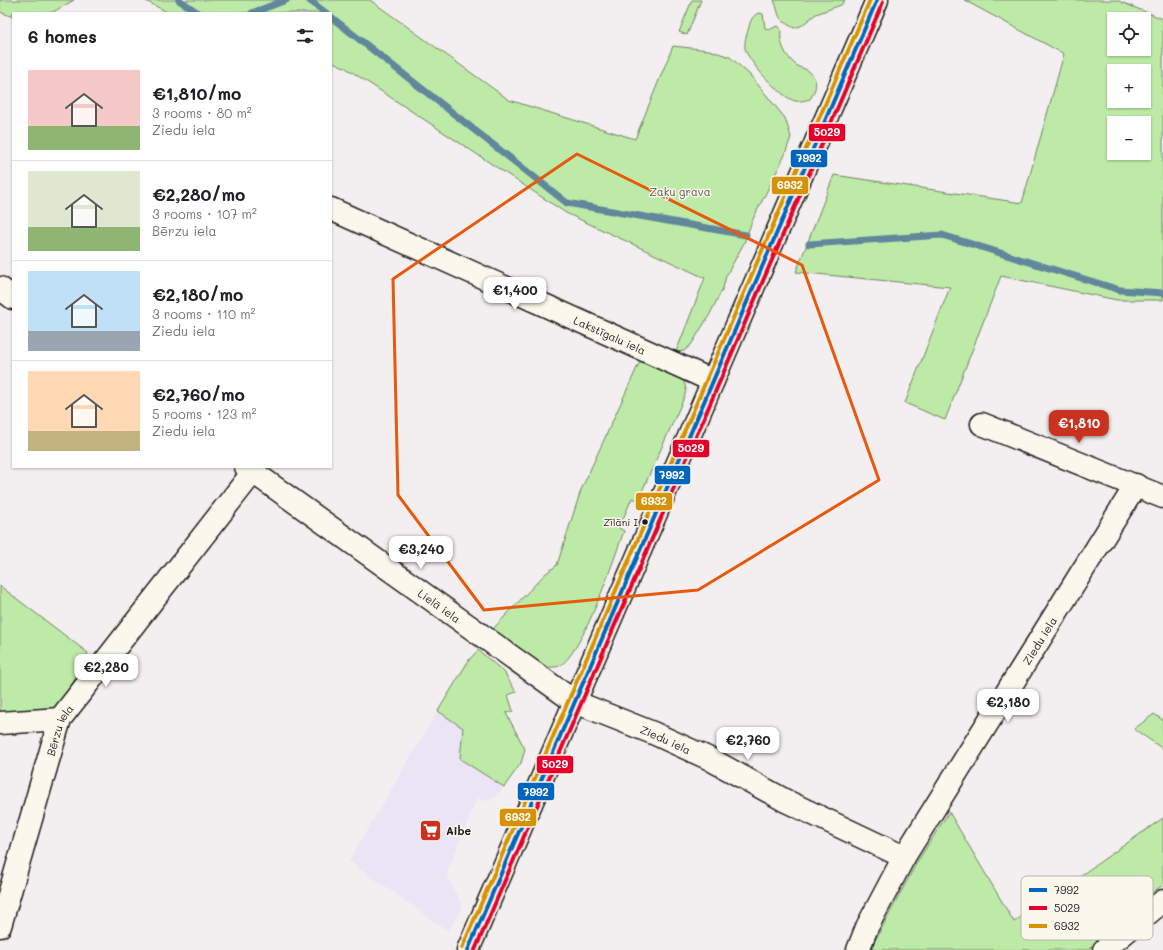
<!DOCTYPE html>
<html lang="en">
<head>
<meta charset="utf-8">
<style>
  :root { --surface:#fff; --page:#f6f6f6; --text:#202124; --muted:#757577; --line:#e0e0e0; --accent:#c8321e }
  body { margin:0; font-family:Mali,sans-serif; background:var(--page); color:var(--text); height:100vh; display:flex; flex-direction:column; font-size:15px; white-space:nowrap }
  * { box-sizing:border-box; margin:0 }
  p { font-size:13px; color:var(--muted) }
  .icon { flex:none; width:22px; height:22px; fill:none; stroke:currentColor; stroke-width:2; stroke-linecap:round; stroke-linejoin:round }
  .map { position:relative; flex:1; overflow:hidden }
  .details { position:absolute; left:12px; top:12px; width:320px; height:456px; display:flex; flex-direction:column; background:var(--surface); border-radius:0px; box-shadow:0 1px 3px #0004 }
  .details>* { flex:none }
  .buttons { position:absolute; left:1107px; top:12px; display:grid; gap:8px }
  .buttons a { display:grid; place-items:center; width:44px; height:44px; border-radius:0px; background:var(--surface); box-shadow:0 1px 3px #0004; font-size:20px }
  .price { position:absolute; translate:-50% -34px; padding:0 9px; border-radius:8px; background:#fff; color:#222; font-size:13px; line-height:26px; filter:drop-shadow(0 1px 2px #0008) }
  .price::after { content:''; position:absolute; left:50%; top:24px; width:12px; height:9px; margin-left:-6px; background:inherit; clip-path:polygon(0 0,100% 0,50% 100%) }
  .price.on { background:var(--accent); color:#fff }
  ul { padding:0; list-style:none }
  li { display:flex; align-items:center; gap:12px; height:100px; padding:0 16px }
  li+li { border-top:1px solid var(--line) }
  li span { display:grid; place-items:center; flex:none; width:112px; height:80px; border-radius:0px; color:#555 }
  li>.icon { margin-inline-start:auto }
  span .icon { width:48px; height:48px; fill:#fffc; stroke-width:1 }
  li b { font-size:17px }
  h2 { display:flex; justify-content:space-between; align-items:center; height:48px; padding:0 16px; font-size:17px }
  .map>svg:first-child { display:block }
  .built { fill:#eae4f4 }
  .green { fill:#beeaa7; stroke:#6d8362; fill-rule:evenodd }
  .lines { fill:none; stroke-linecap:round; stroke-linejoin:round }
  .stream { stroke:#61879b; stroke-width:7 }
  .street-casing { stroke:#1c1c1c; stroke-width:25 }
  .secondary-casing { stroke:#1c1c1c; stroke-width:25 }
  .highway-casing { stroke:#1c1c1c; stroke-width:25 }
  .street { stroke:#fbf7ec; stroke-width:22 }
  .secondary { stroke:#fbf7ec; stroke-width:22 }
  .highway { stroke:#fbf7ec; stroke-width:22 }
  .bus-1-casing { stroke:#fbf7ec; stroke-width:7 }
  .bus-2-casing { stroke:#fbf7ec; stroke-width:7 }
  .bus-3-casing { stroke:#fbf7ec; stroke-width:7 }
  .bus-1 { stroke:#0065bd; stroke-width:4 }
  .bus-2 { stroke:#e4002b; stroke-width:4 }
  .bus-3 { stroke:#d69104; stroke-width:4 }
  .marked { fill:none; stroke:#e8590c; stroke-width:3; stroke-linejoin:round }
  .bus-dot { fill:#1c1c1c; stroke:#fbf7ec; stroke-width:1.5 }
  .labels { text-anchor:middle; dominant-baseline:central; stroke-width:3; stroke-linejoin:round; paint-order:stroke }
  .bus-label { font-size:10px; fill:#1c1c1c; stroke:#fbf7ec; text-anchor:end }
  .park-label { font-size:11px; fill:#4d5a46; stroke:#fbf7ec }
  .street-label { font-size:11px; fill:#1c1c1c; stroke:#fbf7ec }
  .poi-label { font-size:11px; font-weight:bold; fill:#1c1c1c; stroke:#fbf7ec; text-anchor:start }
  .key { fill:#fbf7ec; stroke:#b8b5ae; stroke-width:1 }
  .key-label { font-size:11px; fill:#1c1c1c }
  .line-badge { stroke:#fbf7ec; stroke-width:1.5 }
  .badge-label { font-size:11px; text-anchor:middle; font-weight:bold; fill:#fff }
</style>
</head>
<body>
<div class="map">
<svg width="1163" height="950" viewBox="0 0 1163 950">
  <rect width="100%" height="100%" fill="#f3eef0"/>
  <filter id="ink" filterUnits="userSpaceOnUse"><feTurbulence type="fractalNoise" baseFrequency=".025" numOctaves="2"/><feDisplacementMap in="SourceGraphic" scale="8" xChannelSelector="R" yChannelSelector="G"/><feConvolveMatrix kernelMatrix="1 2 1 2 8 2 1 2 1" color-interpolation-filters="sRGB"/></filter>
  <g filter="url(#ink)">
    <path class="built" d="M438,711L463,728L461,759L504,787L494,797L485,801L477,798L446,875L463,907L448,931L349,861Z"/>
    <path class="green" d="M0,0H74L51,13H13V17L0,12Z
      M144,0H370L509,100L635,139L673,46L709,50L730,57L750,75L785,118L791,137L784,157L752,221L744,243L726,276L723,288L710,314L691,345L684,351L676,352L705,278L566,213L346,68L331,61V13H169Z
      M692,0H701L687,35L679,32Z
      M774,0H845L841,5L816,14L801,26L794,28C775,18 781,17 774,0Z
      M964,0H1116L1163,19V300H1117L1001,276L945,420L905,403L950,287L796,272L834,175L1022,203L1064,54ZM1114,19H1144V49H1114ZM1114,71H1144V101H1114ZM1114,123H1144V153H1114Z
      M759,13L763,14L765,28L769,30L777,26L781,30C779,43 785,56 796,65C799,68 804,68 807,70C819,78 817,89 810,99C806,100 799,102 795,101C782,98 747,61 745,48C744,41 747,34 749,27C750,21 753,15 759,13Z
      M641,359C652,364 682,374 685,385C687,390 685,395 683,400L638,500L632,498L619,528L624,531C614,558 583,654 559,666C553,668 547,667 541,666L492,630L545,574L557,565L581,490Z
      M0,586L88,653L57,714L0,720Z
      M478,650L504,672L516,692L508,695L513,711L506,713L525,749L521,763L504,787L460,759L463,728L438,711L469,660Z
      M1154,714L1163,720V749L1134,729Z
      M949,812L1014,922L1163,818V885L1136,904L1088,950H870L917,862Z"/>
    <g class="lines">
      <path class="stream" d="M179,0L198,13
        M309,0L326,13
        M252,13L286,0
        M331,17L567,203L746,235
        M809,244L942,235L1120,290L1163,293"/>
      <defs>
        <g id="street">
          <path id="s1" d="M331,209L713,381"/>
          <path d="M982,424L1163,497"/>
          <path id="s2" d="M575,702L653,733L710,759L786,801L904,857"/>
          <path d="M0,723L60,719"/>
          <path id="s3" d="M0,926L60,719L253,472"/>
          <path id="s4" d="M858,950L867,927L904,857L1136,485"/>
          <path d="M1104,950L1163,901"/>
        </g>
        <g id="secondary">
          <path d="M0,288L13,298"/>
          <path id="s5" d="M246,467L575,702"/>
        </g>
        <path id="highway" d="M468,950L877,0"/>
      </defs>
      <use href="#street" class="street-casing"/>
      <use href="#secondary" class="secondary-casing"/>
      <use href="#highway" class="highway-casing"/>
      <use href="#street" class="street"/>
      <use href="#secondary" class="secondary"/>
      <use href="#highway" class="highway"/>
      <defs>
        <path id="bus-1" d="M468,950L877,0"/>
        <path id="bus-2" d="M475,950L883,2"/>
        <path id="bus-3" d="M462,948L870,0"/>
      </defs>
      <use href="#bus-1" class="bus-1-casing"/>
      <use href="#bus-2" class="bus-2-casing"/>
      <use href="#bus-3" class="bus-3-casing"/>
      <use href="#bus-1" class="bus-1"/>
      <use href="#bus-2" class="bus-2"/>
      <use href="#bus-3" class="bus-3"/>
    </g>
  </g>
  <path class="marked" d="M577,154L802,265L879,480L698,590L484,610L398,495L393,279Z"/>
  <defs>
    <symbol id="supermarket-square" viewBox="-11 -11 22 22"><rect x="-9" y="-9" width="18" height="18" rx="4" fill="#c8321e" stroke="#fbf7ec"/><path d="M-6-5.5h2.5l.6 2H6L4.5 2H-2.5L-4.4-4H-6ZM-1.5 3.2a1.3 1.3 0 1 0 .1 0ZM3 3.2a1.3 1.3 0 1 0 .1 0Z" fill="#fff"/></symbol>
  </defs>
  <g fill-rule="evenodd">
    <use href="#supermarket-square" x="418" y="818" width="25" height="25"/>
  </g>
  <circle class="bus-dot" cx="645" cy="522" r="3.5"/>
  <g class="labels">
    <g class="bus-label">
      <text x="638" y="522">Zīlāni I</text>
    </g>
    <g class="park-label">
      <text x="680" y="191">Zaķu grava</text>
    </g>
    <g class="street-label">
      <text stroke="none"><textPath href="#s1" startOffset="306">Lakstīgalu iela</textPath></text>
      <text stroke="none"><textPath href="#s5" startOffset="238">Lielā iela</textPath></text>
      <text stroke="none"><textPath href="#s4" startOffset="359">Ziedu iela</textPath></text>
      <text stroke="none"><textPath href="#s3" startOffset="205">Bērzu iela</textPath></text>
      <text stroke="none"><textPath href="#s2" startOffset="98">Ziedu iela</textPath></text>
    </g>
    <g class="poi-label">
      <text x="446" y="830">Aibe</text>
    </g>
  </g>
  <rect x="1021" y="876" width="132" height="64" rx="6" class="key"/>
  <rect x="1029" y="888" width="18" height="4" fill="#0065bd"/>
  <rect x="1029" y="906" width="18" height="4" fill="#e4002b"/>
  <rect x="1029" y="924" width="18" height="4" fill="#d69104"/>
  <g class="key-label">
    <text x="1054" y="894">7992</text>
    <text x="1054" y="912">5029</text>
    <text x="1054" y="930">6932</text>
  </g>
  <g class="line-badge">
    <rect x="808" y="123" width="38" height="19" rx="4" fill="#e4002b"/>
    <rect x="790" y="149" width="38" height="19" rx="4" fill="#0065bd"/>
    <rect x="771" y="176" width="38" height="19" rx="4" fill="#d69104"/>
    <rect x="672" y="439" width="38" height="19" rx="4" fill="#e4002b"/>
    <rect x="654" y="465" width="37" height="20" rx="4" fill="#0065bd"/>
    <rect x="635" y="492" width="38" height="19" rx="4" fill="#d69104"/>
    <rect x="536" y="755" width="38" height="19" rx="4" fill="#e4002b"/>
    <rect x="517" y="782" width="38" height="19" rx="4" fill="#0065bd"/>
    <rect x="499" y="808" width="38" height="19" rx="4" fill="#d69104"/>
  </g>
  <g class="badge-label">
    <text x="827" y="136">5029</text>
    <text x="809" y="162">7992</text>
    <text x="790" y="189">6932</text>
    <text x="691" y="452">5029</text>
    <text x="672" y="479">7992</text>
    <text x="654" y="505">6932</text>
    <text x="555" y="768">5029</text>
    <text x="536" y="796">7992</text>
    <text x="518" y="821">6932</text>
  </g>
</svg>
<div class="buttons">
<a><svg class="icon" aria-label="locate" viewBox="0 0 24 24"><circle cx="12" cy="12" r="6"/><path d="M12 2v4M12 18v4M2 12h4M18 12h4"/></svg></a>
<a>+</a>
<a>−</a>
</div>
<b class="price" style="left:515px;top:311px">€1,400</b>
<b class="price on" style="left:1079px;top:444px">€1,810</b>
<b class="price" style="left:421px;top:570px">€3,240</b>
<b class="price" style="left:106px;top:688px">€2,280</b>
<b class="price" style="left:1008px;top:723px">€2,180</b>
<b class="price" style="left:748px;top:761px">€2,760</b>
<section class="details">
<h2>6 homes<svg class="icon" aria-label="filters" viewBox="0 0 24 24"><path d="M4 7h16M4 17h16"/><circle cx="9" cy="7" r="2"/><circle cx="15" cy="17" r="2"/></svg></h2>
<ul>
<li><span style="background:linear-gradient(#f6c9c9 70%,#8fb573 0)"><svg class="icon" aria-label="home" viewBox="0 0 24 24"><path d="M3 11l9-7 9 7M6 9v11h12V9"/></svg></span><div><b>€1,810/mo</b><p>3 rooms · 80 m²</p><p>Ziedu iela</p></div></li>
<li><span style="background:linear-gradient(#dfe7d0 70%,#8fb573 0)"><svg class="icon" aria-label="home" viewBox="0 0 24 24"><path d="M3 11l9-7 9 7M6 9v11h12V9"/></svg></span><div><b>€2,280/mo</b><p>3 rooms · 107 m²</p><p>Bērzu iela</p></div></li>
<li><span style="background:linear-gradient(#bfe0f5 75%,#9aa5b1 0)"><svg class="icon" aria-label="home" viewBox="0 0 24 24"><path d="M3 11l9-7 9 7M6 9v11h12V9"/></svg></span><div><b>€2,180/mo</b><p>3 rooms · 110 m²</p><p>Ziedu iela</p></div></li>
<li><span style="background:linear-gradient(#ffd9b3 75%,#c2b280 0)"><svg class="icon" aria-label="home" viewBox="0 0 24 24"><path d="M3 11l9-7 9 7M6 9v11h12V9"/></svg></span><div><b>€2,760/mo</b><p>5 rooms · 123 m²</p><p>Ziedu iela</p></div></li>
</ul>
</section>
</div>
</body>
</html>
